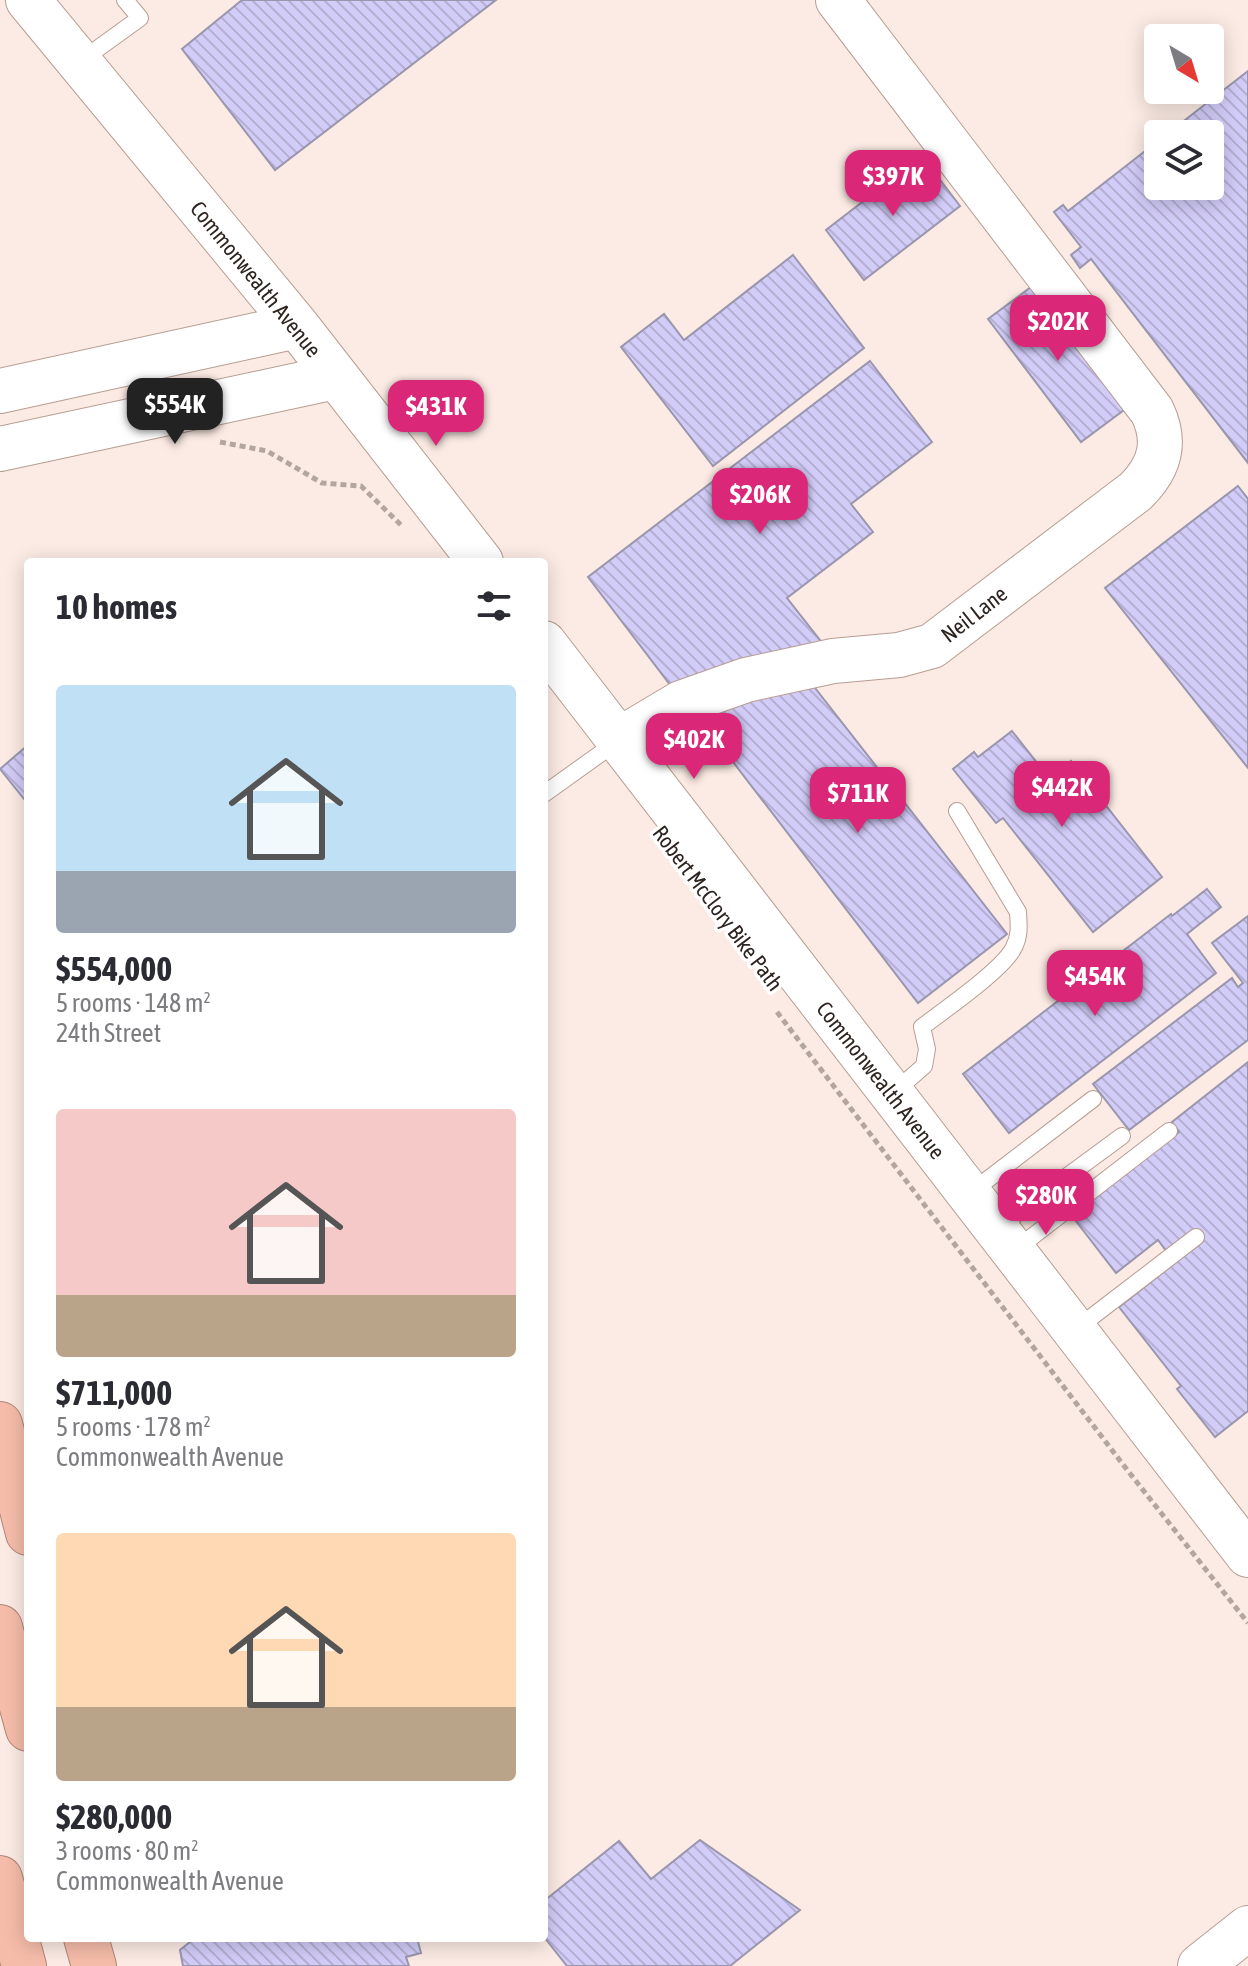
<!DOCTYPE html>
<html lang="en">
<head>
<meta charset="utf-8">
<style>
  :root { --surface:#fff; --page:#f2f2f3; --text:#2b2b33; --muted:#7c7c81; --accent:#db2777 }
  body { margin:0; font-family:"Asap Condensed",sans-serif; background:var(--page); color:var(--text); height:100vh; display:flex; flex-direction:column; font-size:30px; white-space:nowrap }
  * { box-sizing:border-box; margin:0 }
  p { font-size:26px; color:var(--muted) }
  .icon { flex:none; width:44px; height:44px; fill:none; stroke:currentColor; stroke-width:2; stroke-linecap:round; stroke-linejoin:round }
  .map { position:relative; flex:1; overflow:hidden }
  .side { position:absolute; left:24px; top:558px; width:524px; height:1384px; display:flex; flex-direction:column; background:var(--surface); border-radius:8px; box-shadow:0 4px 20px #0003 }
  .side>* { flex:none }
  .needle { width:52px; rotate:142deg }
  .controls { position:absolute; left:1144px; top:24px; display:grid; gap:16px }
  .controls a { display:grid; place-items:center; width:80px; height:80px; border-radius:8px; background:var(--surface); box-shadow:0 4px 20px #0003; font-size:40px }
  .price { position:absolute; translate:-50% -68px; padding:0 18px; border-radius:16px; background:var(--accent); color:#fff; font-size:26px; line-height:52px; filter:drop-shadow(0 2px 4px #0008) }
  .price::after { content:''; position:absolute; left:50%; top:48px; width:24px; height:18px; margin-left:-12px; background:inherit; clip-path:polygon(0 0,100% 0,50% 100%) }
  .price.active { background:#222; color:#fff }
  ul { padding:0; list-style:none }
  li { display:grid; align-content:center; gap:16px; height:424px; padding:0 32px }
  li span { display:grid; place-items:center; height:248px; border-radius:8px; color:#555 }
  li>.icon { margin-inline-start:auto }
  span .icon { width:144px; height:144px; fill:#fffc; stroke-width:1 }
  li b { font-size:34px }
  h2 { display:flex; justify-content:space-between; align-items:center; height:96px; padding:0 32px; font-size:34px }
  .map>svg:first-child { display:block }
  .building { fill:url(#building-back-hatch); stroke:#9996ad; stroke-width:2 }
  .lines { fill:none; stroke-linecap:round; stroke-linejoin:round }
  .lane-casing { stroke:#b79d92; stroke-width:18 }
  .secondary-casing { stroke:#b79d92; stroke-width:46 }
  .highway-casing { stroke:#af8679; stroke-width:46 }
  .path { stroke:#b3a59f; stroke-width:5; stroke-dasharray:6 4; stroke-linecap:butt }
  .lane { stroke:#fff; stroke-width:16 }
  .secondary { stroke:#fff; stroke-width:44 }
  .highway { stroke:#f5bca9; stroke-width:44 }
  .labels { text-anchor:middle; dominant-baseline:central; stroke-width:7; stroke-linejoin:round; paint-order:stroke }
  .street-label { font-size:22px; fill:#2d231f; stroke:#fff }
</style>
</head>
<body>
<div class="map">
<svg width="1248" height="1966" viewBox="0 0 1248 1966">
  <defs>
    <pattern id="building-back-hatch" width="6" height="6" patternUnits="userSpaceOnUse" patternTransform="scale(2)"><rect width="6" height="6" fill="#d2ccf8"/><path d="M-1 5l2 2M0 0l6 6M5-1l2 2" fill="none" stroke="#b5afd4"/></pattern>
  </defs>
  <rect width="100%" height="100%" fill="#fcebe4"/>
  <path class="building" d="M242,0H496L275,170L182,49Z
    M1248,71V463L1091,259L1080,268L1071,255L1081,247L1054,212L1063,205L1068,211L1158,141V186H1210V134H1167Z
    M922,156L960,206L864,280L826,230Z
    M793,255L864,348L713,466L621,347L664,314L684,340Z
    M1035,284L1128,407L1081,442L988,319Z
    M870,361L932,442L851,504L873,532L787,598L823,644L671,686L588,577Z
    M1238,486L1248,499V768L1105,588Z
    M812,684L1007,934L918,1003L697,715Z
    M1012,731L1049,778L1071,761L1162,877L1093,932L1003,818L996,823L953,769L974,752L978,757Z
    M28,745V804L0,769Z
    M1207,889L1221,907L1187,934L1216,973L1009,1133L963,1074L1171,914L1172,916Z
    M1248,916V1040L1129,1130L1093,1084L1232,978L1238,987L1243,983L1212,943Z
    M1248,1062V1411L1215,1437L1177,1389L1181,1386L1119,1307L1203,1241L1195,1230L1167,1252L1158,1240L1116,1273L1072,1216L1179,1132L1172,1122Z
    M700,1840L800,1910L730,1966H567L544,1937V1901L619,1841L651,1879Z
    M417,1938L421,1953L406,1957L409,1966H183L180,1950L195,1938Z"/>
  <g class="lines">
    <defs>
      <path id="lane" d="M82,60L140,18L125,0
        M544,794L618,741
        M893,1093L924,1066L927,1049L922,1027C943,1011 1002,970 1013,949C1020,937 1019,926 1018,912L957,811
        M970,1193L1093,1099
        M997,1228L1122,1136
        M1015,1250L1169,1131
        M1076,1329L1196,1237"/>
      <path id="secondary" d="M28,0L297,326L481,562
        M0,391L297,326
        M0,449L335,377
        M544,643L1248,1555
        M619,740L681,703L746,680L833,661L899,655L932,646L1136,491C1160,467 1167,442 1152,411L838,0
        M1200,1966L1248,1928"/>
      <path id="highway" d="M0,1424L28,1533
        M0,1627L28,1729
        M0,1878L24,1966
        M86,1938L94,1966"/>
    </defs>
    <use href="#lane" class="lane-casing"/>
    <use href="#secondary" class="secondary-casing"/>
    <use href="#highway" class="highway-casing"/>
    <path class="path" d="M220,442L267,451L322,483L361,486L401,525
      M777,1012L1128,1471L1248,1623"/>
    <use href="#lane" class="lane"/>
    <use href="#secondary" class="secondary"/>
    <use href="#highway" class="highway"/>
  </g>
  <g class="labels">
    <g class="street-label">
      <text transform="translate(256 279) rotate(51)">Commonwealth Avenue</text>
      <text transform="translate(974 614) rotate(-38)">Neil Lane</text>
      <text transform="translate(718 908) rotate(53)">Robert McClory Bike Path</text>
      <text transform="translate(881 1080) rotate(52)">Commonwealth Avenue</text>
    </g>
  </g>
</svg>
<div class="controls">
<a><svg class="needle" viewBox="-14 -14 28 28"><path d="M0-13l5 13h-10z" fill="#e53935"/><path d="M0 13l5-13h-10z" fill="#7c7c81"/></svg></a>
<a><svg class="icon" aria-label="layers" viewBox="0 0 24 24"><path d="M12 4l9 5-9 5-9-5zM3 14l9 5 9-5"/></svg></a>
</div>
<b class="price" style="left:893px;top:218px">$397K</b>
<b class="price" style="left:1058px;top:363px">$202K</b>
<b class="price active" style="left:175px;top:446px">$554K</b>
<b class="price" style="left:436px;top:448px">$431K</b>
<b class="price" style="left:760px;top:536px">$206K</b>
<b class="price" style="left:694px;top:781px">$402K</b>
<b class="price" style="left:1062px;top:829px">$442K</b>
<b class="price" style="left:858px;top:835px">$711K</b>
<b class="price" style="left:1095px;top:1018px">$454K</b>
<b class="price" style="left:1046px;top:1237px">$280K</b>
<section class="side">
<h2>10 homes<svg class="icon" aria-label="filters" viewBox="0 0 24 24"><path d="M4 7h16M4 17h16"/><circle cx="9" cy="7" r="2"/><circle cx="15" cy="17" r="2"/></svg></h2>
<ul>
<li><span style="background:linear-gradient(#bfe0f5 75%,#9aa5b1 0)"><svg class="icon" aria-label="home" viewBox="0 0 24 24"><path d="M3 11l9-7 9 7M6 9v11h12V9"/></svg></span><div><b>$554,000</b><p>5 rooms · 148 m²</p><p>24th Street</p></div></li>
<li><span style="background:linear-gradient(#f6c9c9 75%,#b9a48a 0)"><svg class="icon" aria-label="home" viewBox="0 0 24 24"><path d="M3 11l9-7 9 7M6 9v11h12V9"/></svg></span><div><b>$711,000</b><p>5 rooms · 178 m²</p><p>Commonwealth Avenue</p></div></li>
<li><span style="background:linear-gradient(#ffd9b3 70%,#b9a48a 0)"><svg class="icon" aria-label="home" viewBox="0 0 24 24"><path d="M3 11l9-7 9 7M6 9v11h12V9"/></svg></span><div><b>$280,000</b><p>3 rooms · 80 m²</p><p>Commonwealth Avenue</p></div></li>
</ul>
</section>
</div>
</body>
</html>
